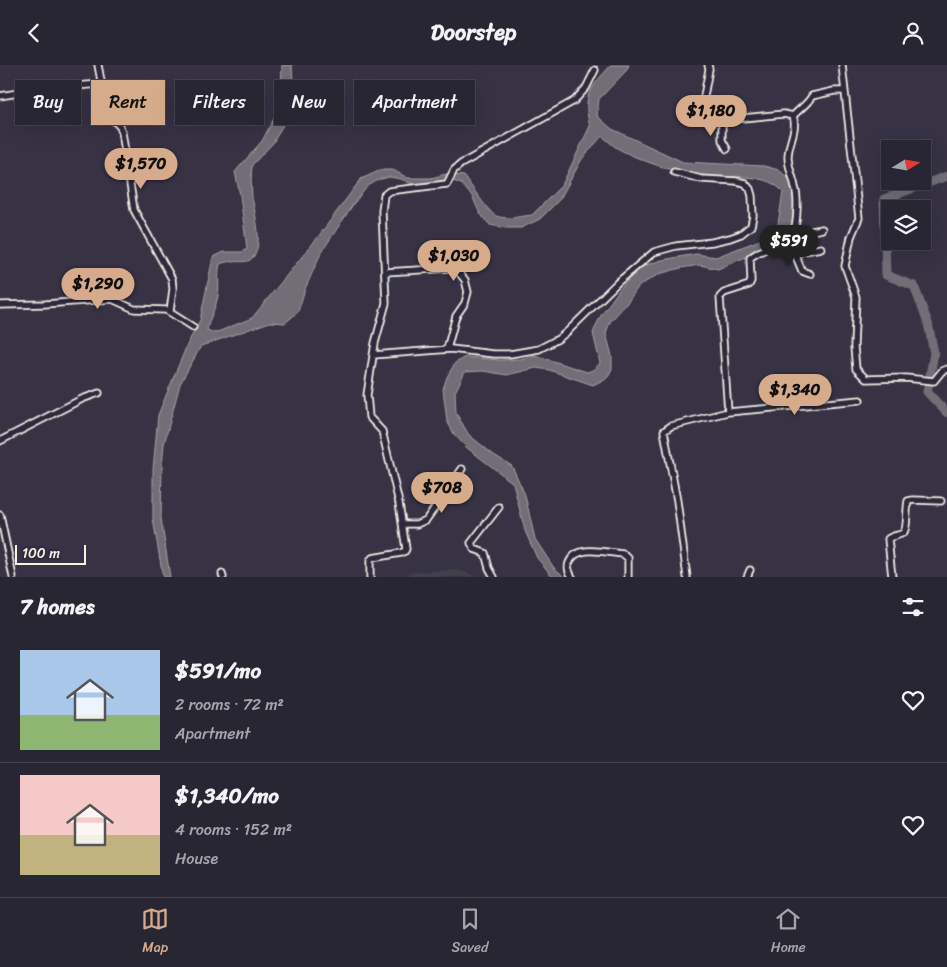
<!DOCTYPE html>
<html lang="en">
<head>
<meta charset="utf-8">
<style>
  :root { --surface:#292633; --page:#35323f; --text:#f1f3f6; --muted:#a5a5ac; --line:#45434e; --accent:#d6ab8b }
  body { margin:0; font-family:Sriracha,sans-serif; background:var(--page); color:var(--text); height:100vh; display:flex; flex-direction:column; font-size:19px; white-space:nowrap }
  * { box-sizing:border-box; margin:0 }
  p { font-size:16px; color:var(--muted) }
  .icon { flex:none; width:28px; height:28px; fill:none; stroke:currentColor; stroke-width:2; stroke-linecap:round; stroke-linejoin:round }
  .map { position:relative; height:512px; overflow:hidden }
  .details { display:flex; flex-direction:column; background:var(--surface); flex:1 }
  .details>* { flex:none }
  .top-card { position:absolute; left:15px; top:15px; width:500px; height:45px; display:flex; gap:10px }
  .needle { width:32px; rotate:79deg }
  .fabs { position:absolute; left:881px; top:75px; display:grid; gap:10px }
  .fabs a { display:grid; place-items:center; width:50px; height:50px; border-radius:0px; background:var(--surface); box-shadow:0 5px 20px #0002,0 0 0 1px var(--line); font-size:25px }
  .scale { position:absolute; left:15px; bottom:12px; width:71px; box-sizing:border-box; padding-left:5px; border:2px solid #f4f1e8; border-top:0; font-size:14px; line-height:18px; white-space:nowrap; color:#f4f1e8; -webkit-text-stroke:4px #2f2a3d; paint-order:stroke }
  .price { position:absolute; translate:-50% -42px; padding:0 11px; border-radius:18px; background:var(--accent); color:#111; font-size:16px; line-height:32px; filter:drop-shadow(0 1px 2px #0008) }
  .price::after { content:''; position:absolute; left:50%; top:30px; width:15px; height:11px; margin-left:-8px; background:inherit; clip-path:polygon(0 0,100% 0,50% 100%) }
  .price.selected { background:#222; color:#fff }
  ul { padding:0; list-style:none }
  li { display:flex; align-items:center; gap:15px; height:125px; padding:0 20px }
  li+li { border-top:1px solid var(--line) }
  li span { display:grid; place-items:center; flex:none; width:140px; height:100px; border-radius:0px; color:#555 }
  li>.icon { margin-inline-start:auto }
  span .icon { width:60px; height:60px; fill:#fffc; stroke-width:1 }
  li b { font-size:21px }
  h2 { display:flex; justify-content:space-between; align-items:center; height:60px; padding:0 20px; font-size:21px }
  .pill { padding:0 18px; border-radius:0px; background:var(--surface); box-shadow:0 5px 20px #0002,0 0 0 1px var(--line); font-size:18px; line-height:45px }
  .pill.selected { background:var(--accent); color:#111 }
  header { display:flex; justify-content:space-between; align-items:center; height:65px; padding:0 20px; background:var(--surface); font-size:22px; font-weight:700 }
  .tab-bar { display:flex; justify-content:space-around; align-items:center; height:70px; border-top:1px solid var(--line); background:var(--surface); font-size:14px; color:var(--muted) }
  .tab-bar a { display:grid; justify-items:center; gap:2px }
  .tab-bar .selected { color:var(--accent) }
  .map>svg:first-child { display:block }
  .built { fill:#433f4e }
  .water { fill:#726e77; stroke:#a6a2a4 }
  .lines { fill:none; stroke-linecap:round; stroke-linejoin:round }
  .river { stroke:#726e77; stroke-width:9 }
  .minor-casing { stroke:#f4f1e8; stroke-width:9 }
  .minor { stroke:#2f2a3d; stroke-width:5.5 }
</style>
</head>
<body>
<header><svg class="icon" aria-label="back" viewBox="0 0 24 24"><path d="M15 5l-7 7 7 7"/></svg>Doorstep<svg class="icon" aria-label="person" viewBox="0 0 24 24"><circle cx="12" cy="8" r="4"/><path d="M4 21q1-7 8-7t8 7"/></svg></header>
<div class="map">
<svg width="947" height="512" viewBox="0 0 947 512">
  <rect width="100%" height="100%" fill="#373244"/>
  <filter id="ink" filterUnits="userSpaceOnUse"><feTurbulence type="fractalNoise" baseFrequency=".02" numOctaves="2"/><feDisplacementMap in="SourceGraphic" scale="10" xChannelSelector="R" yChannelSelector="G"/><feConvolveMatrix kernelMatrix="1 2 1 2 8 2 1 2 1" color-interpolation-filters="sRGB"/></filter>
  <g filter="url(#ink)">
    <path class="built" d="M460,505L476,512H410L409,507Z"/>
    <path class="water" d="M282,0H292L294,33L285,56L273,78L252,100C251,110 251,121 252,131C254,147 266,184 250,195C244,199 230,194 220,199C217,210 220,219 218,231C216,243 209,253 207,265L215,268L252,253L318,172L361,114L381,105H393L408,113H431L446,109L464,111C470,119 490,149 496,151C507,155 522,151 532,150L562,120L590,61C581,29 592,22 611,0H629L626,6L599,34L597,51L612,64L683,97L764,101L779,105L789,114L793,126L795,142L793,161L786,171L762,185L718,204L700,200L681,203L659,209L639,221L627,238L610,257L606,268L612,291V304L607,313L593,320L549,305L536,303L507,310L483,306L465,307L455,327L456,348L469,370L494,390L512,401L525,430L535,474L554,503L565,512H553L537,493L525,466L513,418L466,382L454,369L447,356L443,324L447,312L455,298L465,292L500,295L520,294L535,290L587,307L595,304L600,298L593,268L600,252L619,225L640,202L662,195L696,189L716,192L765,173L778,159L783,127C764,103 713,116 685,109C666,104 634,93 617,83C612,80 607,75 602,71L582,94L560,134L540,154L521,163H505L490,160L480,149L472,131L460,118L448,115L439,119H412L401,114L389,112L378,115L368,121L354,138L321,188L305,224L298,247L285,258L270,257L201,281L180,319L164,379L162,402L161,453L170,512H163L153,454V405L158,350L187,280L200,255L213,192L224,187H242L247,184L240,130L235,107L262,76L280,42Z"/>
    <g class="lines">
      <path class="river" d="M947,111L884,134L886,210L914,221L928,258L934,288L927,327L947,348"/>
      <defs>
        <path id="minor" d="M98,0L107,48L120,62L122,67L134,145L172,214L173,224L170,246
          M842,0L859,153L851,172L845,201L856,232L854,282L856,304L866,314L906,313L934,316L942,306L947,304
          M0,31L49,23L101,19
          M793,51C800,43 807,40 812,31L834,26H844
          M722,54V75L727,84
          M791,170L822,164
          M788,172L802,206L810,209
          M795,188L821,183
          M385,207L453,203L456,204L465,215L468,227L465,238L456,251L447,284
          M0,240L45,239L112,234L134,244L166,245L193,262
          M373,290L451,284L493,289H510L539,284L558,274L568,266L618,217L654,187L676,181L712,177L730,173L741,169L751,161L753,151L752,131L750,124L745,118L736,116L701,114L674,107
          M728,347L860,335
          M0,376L82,334L99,328
          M0,450L13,512
          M403,459H417L426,455L462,404
          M222,509L223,512
          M370,512V496L372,493L401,488L405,486L406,484L399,438L383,370L382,366L369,352L367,330L375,278L386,238L382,146L384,130L389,126L397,125L447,119L454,105L461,99L574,36L586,23L595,5
          M494,512L489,503L485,488L474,484L471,478L499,442
          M572,512C569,507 567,503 569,498C577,478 606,488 623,489L628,493V512
          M687,512L677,436L664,366L671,361L728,347L720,232L724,228L749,220L751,216L750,193C761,183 786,179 793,167C798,158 798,131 795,122C793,111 788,102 788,92C788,78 798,64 793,51L784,49L733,54L717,53L706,51L702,42L709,4L708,0
          M747,512L750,505
          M892,512L888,474C893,470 899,471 903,468C908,464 906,444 908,436L913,435L941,436"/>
      </defs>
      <use href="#minor" class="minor-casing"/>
      <use href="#minor" class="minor"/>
    </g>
  </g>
</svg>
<div class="fabs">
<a><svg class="needle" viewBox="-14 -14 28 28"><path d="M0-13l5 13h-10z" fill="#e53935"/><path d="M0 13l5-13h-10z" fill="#a5a5ac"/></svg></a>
<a><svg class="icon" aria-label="layers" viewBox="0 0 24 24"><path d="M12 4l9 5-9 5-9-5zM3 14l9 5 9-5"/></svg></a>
</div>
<div class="scale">100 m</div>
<b class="price" style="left:711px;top:72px">$1,180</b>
<b class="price" style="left:141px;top:125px">$1,570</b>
<b class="price selected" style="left:789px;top:202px">$591</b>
<b class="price" style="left:454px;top:217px">$1,030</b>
<b class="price" style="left:98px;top:245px">$1,290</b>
<b class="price" style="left:795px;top:351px">$1,340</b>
<b class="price" style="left:442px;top:449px">$708</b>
<div class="top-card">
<a class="pill">Buy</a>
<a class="pill selected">Rent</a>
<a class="pill">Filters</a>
<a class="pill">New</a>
<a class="pill">Apartment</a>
</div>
</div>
<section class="details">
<h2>7 homes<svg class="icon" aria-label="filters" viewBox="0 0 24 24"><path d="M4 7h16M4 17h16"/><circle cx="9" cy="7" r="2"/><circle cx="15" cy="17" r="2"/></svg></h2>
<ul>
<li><span style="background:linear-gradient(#a9c7e8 65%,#8fb573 0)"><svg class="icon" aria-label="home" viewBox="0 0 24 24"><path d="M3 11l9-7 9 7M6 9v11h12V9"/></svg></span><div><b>$591/mo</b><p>2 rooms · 72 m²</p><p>Apartment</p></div><svg class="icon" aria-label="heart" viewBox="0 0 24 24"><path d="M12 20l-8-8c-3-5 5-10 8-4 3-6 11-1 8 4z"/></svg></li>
<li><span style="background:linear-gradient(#f6c9c9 60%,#c2b280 0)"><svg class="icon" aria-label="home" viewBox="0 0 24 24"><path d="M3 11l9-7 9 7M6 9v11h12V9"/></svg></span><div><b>$1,340/mo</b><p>4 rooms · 152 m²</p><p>House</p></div><svg class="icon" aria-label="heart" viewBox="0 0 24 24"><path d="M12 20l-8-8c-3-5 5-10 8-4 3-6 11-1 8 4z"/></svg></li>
</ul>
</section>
<nav class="tab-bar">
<a class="selected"><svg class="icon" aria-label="map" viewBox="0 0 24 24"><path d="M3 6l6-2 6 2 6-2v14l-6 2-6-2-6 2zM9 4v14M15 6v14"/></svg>Map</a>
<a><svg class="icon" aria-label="saved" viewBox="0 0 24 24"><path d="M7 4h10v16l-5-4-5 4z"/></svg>Saved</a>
<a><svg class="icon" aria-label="home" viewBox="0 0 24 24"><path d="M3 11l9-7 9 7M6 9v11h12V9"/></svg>Home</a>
</nav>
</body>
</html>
